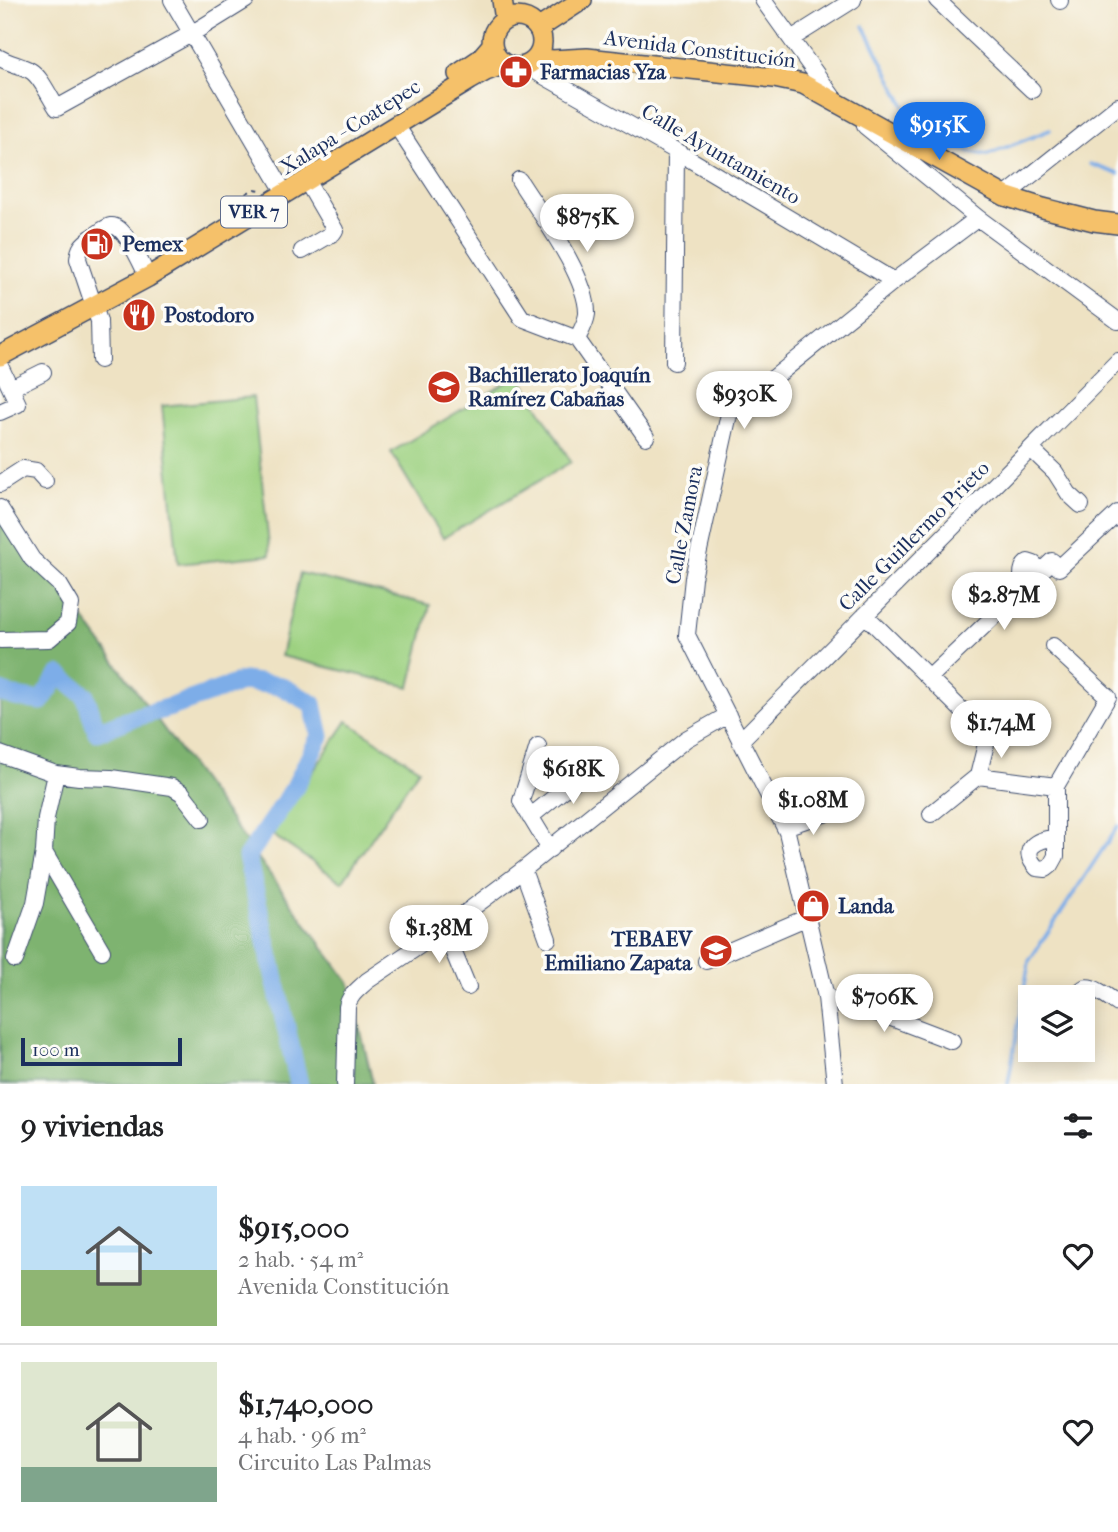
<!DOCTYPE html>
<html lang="es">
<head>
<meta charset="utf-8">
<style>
  :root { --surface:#fff; --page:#f2f2f2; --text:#202124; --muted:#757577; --line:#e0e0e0; --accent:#1a73e8 }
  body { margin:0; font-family:"IM FELL French Canon",serif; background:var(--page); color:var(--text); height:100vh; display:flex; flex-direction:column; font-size:26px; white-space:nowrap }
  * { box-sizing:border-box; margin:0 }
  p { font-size:23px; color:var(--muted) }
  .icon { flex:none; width:38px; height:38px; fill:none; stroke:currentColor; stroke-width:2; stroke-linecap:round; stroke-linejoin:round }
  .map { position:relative; height:1084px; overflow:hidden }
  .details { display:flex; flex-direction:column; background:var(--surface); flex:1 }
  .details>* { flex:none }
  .fabs { position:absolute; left:1018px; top:985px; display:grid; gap:14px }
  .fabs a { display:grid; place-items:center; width:77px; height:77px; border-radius:0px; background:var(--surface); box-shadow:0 4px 18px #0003; font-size:35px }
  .scale { position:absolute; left:21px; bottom:18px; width:161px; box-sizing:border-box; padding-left:7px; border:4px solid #1b2f5e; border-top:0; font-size:19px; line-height:24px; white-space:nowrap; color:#1b2f5e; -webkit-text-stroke:5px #fdfcf7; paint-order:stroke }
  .price { position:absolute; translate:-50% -60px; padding:0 16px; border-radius:24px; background:#fff; color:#222; font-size:23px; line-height:46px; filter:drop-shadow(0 2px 4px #0008) }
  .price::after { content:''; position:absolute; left:50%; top:42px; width:21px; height:16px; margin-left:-10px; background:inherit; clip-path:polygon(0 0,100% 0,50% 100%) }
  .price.current { background:var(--accent); color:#fff }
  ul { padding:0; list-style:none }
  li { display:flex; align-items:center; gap:21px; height:175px; padding:0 21px }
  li+li { border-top:2px solid var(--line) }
  li span { display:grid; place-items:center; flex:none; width:196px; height:140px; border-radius:0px; color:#555 }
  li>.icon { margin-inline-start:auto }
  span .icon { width:84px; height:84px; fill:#fffc; stroke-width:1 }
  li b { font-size:30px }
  h2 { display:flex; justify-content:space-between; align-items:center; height:84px; padding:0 21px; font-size:30px }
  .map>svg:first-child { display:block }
  .green { fill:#9dd181; stroke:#5c8070; stroke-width:2 }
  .forest { fill:#7eb36f; stroke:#4c7166; stroke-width:2 }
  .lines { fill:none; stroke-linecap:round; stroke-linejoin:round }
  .stream { stroke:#7dade8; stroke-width:3.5 }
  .river { stroke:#7dade8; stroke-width:19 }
  .minor-casing { stroke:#3b4a6d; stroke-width:18 }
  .major-casing { stroke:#3b4a6d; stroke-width:22 }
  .path { stroke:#3b4a6d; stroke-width:2; stroke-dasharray:5 5; stroke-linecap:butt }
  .minor { stroke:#fff; stroke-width:16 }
  .major { stroke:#f5c16b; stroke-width:19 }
  .path-bridge { stroke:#3b4a6d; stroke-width:2; stroke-dasharray:5 5; stroke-linecap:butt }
  .labels { text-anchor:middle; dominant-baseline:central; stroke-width:7; stroke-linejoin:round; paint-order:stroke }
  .shield { fill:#fdfcf7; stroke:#5f6c8c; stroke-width:2 }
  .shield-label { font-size:19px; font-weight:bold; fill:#1b2f5e }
  .street-label { font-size:21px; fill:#1b2f5e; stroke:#fdfcf7 }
  .poi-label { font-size:21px; font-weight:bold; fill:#1b2f5e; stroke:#fdfcf7; text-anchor:start }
</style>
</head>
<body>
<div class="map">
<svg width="1118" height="1084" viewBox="0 0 1118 1084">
  <rect width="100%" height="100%" fill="#fdfcf7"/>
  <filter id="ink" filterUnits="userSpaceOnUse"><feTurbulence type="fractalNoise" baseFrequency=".0143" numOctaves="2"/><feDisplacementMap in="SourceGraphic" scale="14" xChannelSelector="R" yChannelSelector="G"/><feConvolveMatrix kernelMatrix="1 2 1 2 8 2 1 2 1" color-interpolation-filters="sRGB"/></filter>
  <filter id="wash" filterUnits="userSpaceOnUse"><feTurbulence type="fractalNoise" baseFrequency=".00686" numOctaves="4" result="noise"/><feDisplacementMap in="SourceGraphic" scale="28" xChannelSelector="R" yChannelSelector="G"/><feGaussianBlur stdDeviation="1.57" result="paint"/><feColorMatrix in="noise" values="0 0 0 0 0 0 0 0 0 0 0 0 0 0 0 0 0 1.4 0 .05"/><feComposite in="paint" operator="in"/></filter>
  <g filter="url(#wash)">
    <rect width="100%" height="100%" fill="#eee2c3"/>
    <path class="green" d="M519,375L571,462L443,538L391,452Z
      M253,397L270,555L178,564L162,406Z
      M300,573L430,605L410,687L281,656Z
      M347,721L419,769L342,882L271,834Z"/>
    <path class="forest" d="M0,504L350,984L373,1084H0Z"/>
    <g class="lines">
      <path class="stream" d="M864,26L916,128L952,148L987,155L1050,130
        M1090,164L1118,174
        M1008,1084L1029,961L1118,826"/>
      <path class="river" d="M0,692L15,697L41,701L59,675L85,695L97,732L132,718L171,707L244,681L281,686L313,704L320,736L295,787L247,857L299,1084"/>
    </g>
  </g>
  <g filter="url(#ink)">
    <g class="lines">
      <defs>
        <path id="minor" d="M172,0L279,183
          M763,0L835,100
          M937,0L1032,90
          M1059,0L1060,1
          M791,39L853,0
          M0,58C10,64 21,65 31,71C41,77 50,98 57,108L191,34L246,0
          M526,66L676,151L894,281
          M396,125L522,318L577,339L646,437
          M865,126L978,218L1118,321
          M519,180C539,212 588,277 587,314C586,323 581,331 577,339
          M1005,196L1118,106
          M302,251L333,233L335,230L306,180
          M100,360L99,321L78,259C79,247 83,244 92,237C98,234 105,227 111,226C125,224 142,266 148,277
          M674,362L676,151
          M0,366L18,404L0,412
          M11,388L43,372
          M1031,449L1055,472L1069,494L1081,505
          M0,484L23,469L36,471L45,481
          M0,508L32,559L59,584L71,604L68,623L49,639L0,640
          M1028,583L1022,576C1022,569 1023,566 1028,562L1034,564L1040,572
          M865,615L988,736L978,776
          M1053,646L1108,697L1056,786
          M930,677L1052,561L1059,568L1118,513
          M740,741L1118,361
          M538,746L521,801L550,849
          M0,754L56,774L79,777L111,778L172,787L182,793L202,819
          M978,776L1056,786
          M1056,786V856L1051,865L1046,869L1037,868C1019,849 1036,839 1056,838
          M931,814L978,776
          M530,817L593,766
          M785,827L830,812
          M44,852L102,951
          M523,870L548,939
          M444,929L468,987
          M15,960L35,903L44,852L46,818L56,774
          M706,961L808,917
          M826,997L889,1017L952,1041
          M1076,998C1078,995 1081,989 1084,988C1092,984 1111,999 1118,1004
          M345,1084L347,1007C349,995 359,989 367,981L444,929L523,870L686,739L728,715
          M835,1084L826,997L787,832L687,635L693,578L729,414L894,281L978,218"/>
        <path id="major" d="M502,0L505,20
          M492 42a25 25 0 1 1 50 0a25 25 0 1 1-50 0Z
          M539,28L582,0
          M538,58L552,60L587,58L774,78L803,84L1005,196L1043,208L1094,221L1118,224
          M458,74L480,59L492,45
          M0,356L148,277L470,80L486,71L505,64"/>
      </defs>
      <use href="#minor" class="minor-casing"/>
      <use href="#major" class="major-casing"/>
      <path class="path" d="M237,199L254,189L262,190"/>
      <use href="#minor" class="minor"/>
      <use href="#major" class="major"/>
      <path class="path-bridge" d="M237,199L252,227"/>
    </g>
  </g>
  <defs>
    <symbol id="pharmacy-disc" viewBox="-11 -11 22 22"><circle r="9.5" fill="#c8321e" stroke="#fdfcf7"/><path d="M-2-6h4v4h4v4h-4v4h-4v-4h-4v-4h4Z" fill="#fff"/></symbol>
    <symbol id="fuel-disc" viewBox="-11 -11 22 22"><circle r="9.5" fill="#c8321e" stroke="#fdfcf7"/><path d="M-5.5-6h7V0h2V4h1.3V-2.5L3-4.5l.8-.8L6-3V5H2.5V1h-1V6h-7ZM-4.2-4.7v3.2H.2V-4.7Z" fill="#fff"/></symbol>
    <symbol id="restaurant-disc" viewBox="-11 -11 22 22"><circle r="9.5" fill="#c8321e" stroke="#fdfcf7"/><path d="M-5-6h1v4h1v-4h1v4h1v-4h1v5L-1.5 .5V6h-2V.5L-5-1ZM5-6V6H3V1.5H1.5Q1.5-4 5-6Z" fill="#fff"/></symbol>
    <symbol id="university-disc" viewBox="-11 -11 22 22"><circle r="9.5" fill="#c8321e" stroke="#fdfcf7"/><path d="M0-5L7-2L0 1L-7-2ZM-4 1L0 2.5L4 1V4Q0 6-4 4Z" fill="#fff"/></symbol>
    <symbol id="shop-disc" viewBox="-11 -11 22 22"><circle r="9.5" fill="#c8321e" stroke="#fdfcf7"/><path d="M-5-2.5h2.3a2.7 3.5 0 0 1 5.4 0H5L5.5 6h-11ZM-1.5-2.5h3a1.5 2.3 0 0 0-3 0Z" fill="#fff"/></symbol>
    <symbol id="school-disc" viewBox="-11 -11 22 22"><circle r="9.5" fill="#c8321e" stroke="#fdfcf7"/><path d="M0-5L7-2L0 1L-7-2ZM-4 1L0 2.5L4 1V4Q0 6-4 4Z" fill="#fff"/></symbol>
  </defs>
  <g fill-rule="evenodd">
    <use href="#pharmacy-disc" x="497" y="53" width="38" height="38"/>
    <use href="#fuel-disc" x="78" y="225" width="38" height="38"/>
    <use href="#restaurant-disc" x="120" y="296" width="38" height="38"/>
    <use href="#university-disc" x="425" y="368" width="38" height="38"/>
    <use href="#shop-disc" x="794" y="887" width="38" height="38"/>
    <use href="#school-disc" x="697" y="932" width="38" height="38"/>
  </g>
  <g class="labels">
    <rect class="shield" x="221" y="196.5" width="66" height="31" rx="5"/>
    <g class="shield-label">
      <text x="254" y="212">VER 7</text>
    </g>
    <g class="street-label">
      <text transform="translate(700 49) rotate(7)">Avenida Constitución</text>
      <text transform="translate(350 127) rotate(-32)">Xalapa - Coatepec</text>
      <text transform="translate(721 154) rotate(30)">Calle Ayuntamiento</text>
      <text transform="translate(684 525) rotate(-79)">Calle Zamora</text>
      <text transform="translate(914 536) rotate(-45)">Calle Guillermo Prieto</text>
    </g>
    <g class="poi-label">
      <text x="540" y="72">Farmacias Yza</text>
      <text x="122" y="244">Pemex</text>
      <text x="164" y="315">Postodoro</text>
      <text x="468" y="375">Bachillerato Joaquín<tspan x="468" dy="24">Ramírez Cabañas</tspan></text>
      <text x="838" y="906">Landa</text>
      <text x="692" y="939" text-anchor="end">TEBAEV<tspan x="692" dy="24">Emiliano Zapata</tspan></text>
    </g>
  </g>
</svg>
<div class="fabs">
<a><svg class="icon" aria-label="layers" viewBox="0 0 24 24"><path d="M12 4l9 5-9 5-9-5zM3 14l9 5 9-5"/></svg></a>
</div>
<div class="scale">100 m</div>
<b class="price current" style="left:939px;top:162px">$915K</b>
<b class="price" style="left:587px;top:254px">$875K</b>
<b class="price" style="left:744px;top:431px">$930K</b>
<b class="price" style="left:1004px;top:632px">$2.87M</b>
<b class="price" style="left:1001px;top:760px">$1.74M</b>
<b class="price" style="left:573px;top:806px">$618K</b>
<b class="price" style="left:813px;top:837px">$1.08M</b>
<b class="price" style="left:439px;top:965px">$1.38M</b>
<b class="price" style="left:884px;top:1034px">$706K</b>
</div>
<section class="details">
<h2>9 viviendas<svg class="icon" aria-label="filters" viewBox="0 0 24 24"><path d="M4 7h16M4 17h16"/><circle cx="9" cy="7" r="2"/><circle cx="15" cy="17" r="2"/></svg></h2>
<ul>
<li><span style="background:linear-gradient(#bfe0f5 60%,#8fb573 0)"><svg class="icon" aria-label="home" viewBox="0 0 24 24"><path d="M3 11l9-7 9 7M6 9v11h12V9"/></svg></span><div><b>$915,000</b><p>2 hab. · 54 m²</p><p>Avenida Constitución</p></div><svg class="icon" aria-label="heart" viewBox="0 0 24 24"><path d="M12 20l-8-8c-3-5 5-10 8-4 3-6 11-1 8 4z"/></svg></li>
<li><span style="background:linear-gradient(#dfe7d0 75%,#7fa58c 0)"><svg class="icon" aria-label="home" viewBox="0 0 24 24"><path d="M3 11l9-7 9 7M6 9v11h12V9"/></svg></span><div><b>$1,740,000</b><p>4 hab. · 96 m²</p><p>Circuito Las Palmas</p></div><svg class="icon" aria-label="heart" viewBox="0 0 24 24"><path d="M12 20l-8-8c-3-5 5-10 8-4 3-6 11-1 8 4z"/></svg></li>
</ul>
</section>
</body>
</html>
